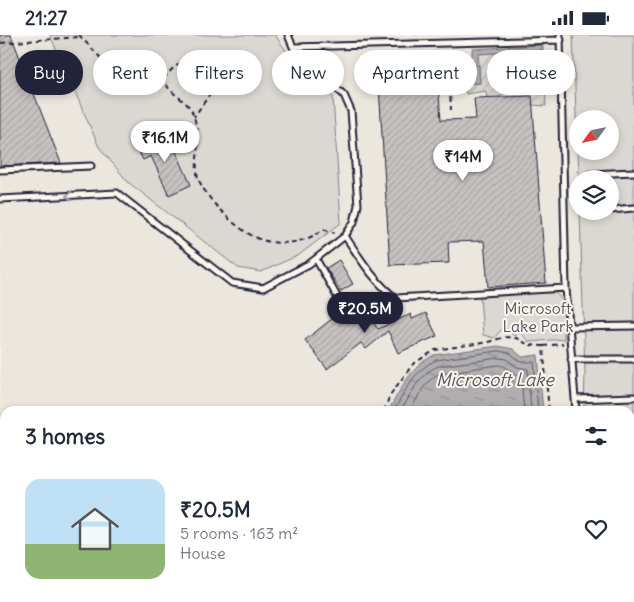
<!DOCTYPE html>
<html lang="en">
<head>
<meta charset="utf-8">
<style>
  :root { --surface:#fff; --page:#f2f2f3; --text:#1f2937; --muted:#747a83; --accent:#22223b }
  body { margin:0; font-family:Delius,sans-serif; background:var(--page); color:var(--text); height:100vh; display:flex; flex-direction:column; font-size:19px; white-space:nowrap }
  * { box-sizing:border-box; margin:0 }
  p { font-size:16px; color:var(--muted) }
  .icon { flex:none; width:28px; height:28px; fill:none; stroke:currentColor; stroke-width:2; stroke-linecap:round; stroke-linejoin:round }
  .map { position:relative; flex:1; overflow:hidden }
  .details { position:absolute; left:0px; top:371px; width:635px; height:196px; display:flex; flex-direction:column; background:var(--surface); border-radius:15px 15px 0 0; box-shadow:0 2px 8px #0003 }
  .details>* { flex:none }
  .banner { position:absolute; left:15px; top:15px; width:605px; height:45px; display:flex; gap:10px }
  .needle { width:32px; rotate:237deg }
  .tools { position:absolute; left:569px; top:75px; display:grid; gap:10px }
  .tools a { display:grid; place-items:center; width:50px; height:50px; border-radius:50%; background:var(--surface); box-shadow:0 2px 8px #0003; font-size:25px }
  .price { position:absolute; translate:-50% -42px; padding:0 11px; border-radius:18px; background:#fff; color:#222; font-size:16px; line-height:32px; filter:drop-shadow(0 1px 2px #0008) }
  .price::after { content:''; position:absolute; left:50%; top:30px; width:15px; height:11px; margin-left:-8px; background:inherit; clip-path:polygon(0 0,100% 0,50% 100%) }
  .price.selected { background:var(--accent); color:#fff }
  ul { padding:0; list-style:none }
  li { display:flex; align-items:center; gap:15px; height:125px; padding:0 25px }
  li span { display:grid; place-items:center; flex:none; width:140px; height:100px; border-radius:15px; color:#555 }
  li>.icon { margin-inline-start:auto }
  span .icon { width:60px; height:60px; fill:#fffc; stroke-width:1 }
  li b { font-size:21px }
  h2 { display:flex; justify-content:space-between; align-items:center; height:60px; padding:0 25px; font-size:21px }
  .chip { padding:0 18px; border-radius:22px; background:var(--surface); box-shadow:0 2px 8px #0003; font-size:18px; line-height:45px }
  .chip.selected { background:var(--accent); color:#fff }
  .status { display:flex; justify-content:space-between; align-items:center; height:35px; padding:0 25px; background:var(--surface); direction:ltr }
  .status svg { height:14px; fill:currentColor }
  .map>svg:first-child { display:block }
  .built { fill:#ebe7df; fill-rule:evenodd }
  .park { fill:#dbd8d3; stroke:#7e7d87 }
  .garden { fill:url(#garden-furrows); stroke:#7e7d87 }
  .water { fill:url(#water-ripples); stroke:#787681 }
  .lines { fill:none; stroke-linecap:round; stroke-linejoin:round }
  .shore { stroke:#5b5a6a; stroke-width:1 }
  .building { fill:url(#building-hatch); stroke:#22223b }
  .lane-casing { stroke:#22223b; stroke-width:9 }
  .path { stroke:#22223b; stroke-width:2; stroke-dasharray:5 4; stroke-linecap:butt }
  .lane { stroke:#fbf7ec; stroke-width:5 }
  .oneway { stroke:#99979c }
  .labels { text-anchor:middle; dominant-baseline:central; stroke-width:4; stroke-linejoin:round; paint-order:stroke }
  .park-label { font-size:16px; fill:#505061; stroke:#fbf7ec }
  .water-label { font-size:18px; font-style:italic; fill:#545364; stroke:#fbf7ec }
</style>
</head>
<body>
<div class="status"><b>21:27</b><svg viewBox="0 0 49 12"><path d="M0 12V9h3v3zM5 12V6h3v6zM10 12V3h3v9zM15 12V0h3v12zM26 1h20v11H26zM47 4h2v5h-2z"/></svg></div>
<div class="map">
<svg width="634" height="567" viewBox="0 0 634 567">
  <defs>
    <pattern id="garden-furrows" width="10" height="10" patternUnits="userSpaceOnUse" patternTransform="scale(1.25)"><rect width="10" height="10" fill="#dbd8d3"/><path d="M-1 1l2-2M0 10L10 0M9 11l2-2" fill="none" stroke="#bcb9b6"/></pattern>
    <pattern id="water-ripples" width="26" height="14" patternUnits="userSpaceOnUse" patternTransform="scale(1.25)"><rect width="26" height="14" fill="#b1aeb0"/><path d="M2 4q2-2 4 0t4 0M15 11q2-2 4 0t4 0" fill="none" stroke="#908d90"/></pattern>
    <pattern id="building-hatch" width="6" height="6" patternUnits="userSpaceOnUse" patternTransform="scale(1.25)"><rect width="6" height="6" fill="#c6c2c0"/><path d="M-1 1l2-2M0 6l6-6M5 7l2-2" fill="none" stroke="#aaa6a6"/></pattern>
  </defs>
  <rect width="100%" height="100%" fill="#fbf7ec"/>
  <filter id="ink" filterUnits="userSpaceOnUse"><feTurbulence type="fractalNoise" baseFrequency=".02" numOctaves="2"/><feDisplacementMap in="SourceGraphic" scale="10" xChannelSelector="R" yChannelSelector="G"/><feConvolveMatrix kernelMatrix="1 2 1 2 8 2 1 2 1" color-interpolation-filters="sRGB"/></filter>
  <g filter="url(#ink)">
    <path class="built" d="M0,0H634V567H0ZM578,84H610V116H578ZM578,144H610V176H578ZM5,376H630V562H5Z"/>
    <path class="park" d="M50,0H275L294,27L333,62L341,188L299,220L261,237L238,233L128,147L99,112Z
      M573,0H634V431L630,429V376H584L585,337L580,176H610V144H579L578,116H610V84H578L577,105Z
      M555,257L563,266L564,304L529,307L520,297L514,301L504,292L494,303L483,300L480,262Z"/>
    <path class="garden" d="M543,15L546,71L532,70L487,63L486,56L466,59L465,49L480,48L478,19Z"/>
    <path class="water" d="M543,10V15L478,19L480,48L465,49L464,21H472V14Z
      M498,311L513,314L522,322L538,320L543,376H388C401,354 410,332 434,320Z"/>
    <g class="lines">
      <path class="shore" d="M394,376C405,356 414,335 436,325L498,316L510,318L521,327H534L538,376
        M401,376C411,359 419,339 438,331L499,323L507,324L517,332L528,334L531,376
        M410,376C418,362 425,345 440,338L499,330C505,330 515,339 521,342L524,376"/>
    </g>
    <path class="building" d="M0,0H11L61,128L0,131Z
      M438,48L441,85L476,84L474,63L532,61L546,248L488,252L484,206L448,207L449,228L390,230L379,51Z
      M160,97L168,115L174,112L191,150L169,160L151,121L143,125L135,109Z
      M339,225L353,249L341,256L326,233Z
      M356,265L378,294L411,279L412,284L426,278L437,301L398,318L388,296L366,314L361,308L327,334L305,305Z"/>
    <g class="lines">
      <defs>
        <path id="lane" d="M288,0L293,12
          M560,0L566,253L576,376
          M561,5L293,12L300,20L344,60L351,76L358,170L354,187L345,201C360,223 374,247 396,263L566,253
          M0,135L91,131
          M590,139L634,137
          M0,164L117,158L232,248L263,253L309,229L345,201
          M610,175L634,173
          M594,176H596
          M316,224L339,265
          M569,292L634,291
          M571,324H634
          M575,364L634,362
          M630,411L634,409
          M454,562L456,567"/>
      </defs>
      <use href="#lane" class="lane-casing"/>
      <path class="path" d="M79,0L113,36L128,45H164C169,60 188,64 193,79C198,92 198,110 197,124C197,130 196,137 198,143C206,164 235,193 255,202C275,212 307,209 323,194L335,198
        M1,8L79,2
        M448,17L451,75
        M219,32L242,27L253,29L256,27
        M164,44C179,21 196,24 219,32L216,50L194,82
        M543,311L563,309
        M384,376L390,360L413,329L435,315L488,307L505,302L516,303L529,310L543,311L549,376"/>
      <use href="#lane" class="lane"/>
    </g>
    <defs><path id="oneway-chevron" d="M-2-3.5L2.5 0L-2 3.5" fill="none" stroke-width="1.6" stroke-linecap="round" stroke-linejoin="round" transform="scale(1.25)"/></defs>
    <use class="oneway" href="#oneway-chevron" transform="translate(69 161) rotate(177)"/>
  </g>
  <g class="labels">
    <g class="park-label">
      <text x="538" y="273">Microsoft<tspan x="538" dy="18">Lake Park</tspan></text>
    </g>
    <g class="water-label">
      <text x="495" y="344">Microsoft Lake</text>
    </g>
  </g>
</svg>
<div class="tools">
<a><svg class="needle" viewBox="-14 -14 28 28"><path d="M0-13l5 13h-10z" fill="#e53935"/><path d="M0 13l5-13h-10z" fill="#747a83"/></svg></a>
<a><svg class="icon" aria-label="layers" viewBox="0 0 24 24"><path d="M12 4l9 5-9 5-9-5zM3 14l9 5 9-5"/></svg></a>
</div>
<b class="price" style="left:165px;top:128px">₹16.1M</b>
<b class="price" style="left:463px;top:147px">₹14M</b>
<b class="price selected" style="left:365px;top:299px">₹20.5M</b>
<div class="banner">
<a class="chip selected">Buy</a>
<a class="chip">Rent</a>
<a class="chip">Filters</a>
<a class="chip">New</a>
<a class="chip">Apartment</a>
<a class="chip">House</a>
</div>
<section class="details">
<h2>3 homes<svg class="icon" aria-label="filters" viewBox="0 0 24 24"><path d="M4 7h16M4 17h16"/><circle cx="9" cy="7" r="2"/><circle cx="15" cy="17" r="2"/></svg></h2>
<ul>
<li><span style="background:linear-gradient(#bfe0f5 65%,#8fb573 0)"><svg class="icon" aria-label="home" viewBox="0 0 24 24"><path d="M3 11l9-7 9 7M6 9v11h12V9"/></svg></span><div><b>₹20.5M</b><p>5 rooms · 163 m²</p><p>House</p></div><svg class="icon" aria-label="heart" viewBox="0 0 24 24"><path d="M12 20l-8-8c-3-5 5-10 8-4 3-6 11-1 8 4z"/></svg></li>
</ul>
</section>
</div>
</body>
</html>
